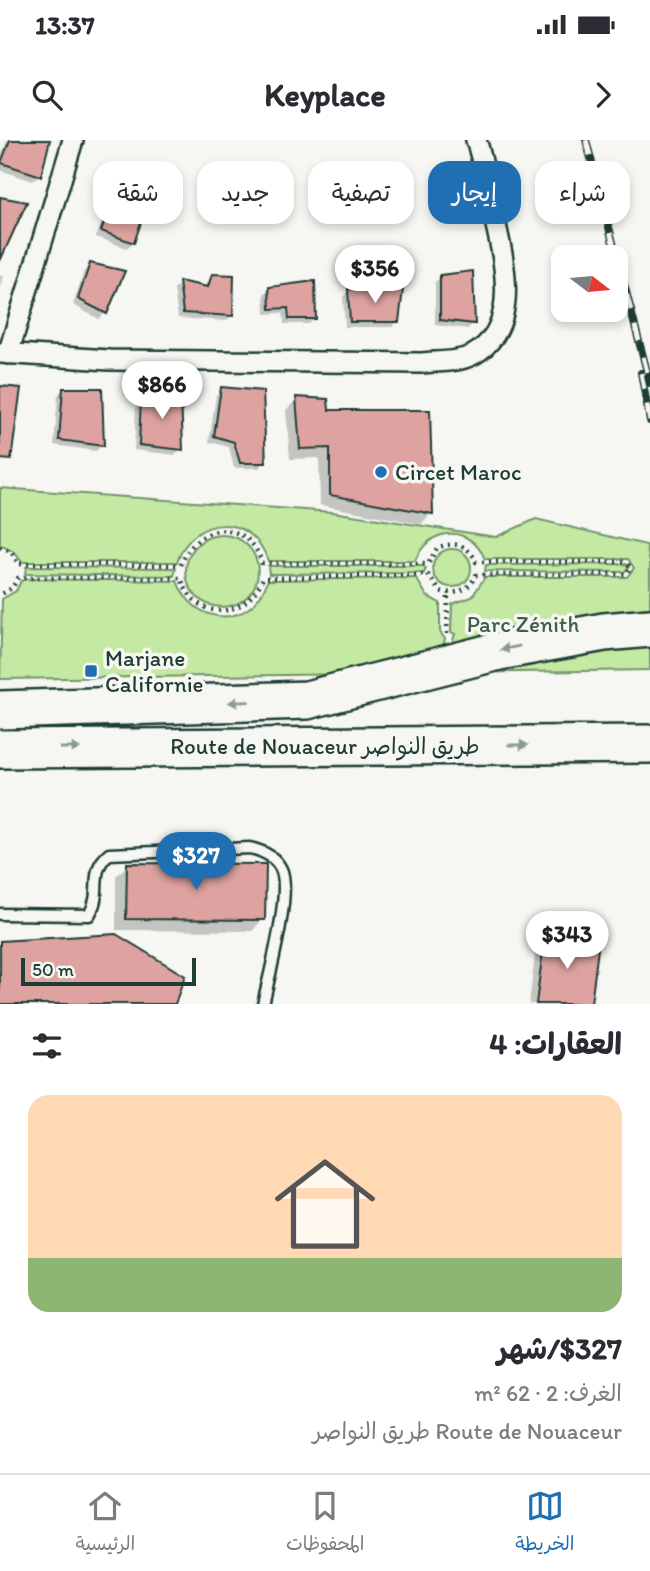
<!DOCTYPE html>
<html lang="ar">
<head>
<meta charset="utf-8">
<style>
  :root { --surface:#fff; --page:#f7f7f7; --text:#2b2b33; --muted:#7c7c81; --line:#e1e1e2; --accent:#1f6fb2 }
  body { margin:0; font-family:Itim,"Playpen Sans Arabic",sans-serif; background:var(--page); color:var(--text); direction:rtl; height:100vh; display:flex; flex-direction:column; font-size:26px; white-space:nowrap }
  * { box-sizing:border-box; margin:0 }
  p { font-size:23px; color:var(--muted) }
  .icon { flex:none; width:38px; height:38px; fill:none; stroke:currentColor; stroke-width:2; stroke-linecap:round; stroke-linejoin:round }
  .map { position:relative; height:864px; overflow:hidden; direction:ltr }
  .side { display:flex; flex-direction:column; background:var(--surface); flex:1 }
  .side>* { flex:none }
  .top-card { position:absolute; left:21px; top:21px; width:609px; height:63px; direction:rtl; display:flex; gap:14px }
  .needle { width:46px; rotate:106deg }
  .tools { position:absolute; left:551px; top:105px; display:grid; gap:14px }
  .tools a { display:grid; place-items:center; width:77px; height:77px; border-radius:14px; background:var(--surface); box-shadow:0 4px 10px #0003; font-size:35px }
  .scale { position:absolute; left:21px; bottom:18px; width:175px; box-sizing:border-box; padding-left:7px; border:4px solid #1f3d34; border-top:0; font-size:19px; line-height:24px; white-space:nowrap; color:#1f3d34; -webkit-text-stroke:5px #f6f6f2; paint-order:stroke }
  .price { position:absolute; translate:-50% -60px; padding:0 16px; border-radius:24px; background:#fff; color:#222; font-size:23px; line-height:46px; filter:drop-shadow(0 2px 4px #0008) }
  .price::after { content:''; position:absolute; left:50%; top:42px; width:21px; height:16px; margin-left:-10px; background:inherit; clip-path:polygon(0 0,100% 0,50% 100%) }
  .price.selected { background:var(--accent); color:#fff }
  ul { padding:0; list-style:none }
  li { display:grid; align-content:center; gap:14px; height:371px; padding:0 28px }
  li span { display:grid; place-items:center; height:217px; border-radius:21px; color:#555 }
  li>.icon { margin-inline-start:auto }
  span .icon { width:126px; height:126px; fill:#fffc; stroke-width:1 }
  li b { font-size:30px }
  h2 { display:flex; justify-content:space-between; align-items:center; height:84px; padding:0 28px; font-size:30px }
  .tag { padding:0 24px; border-radius:21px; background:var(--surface); box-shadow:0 4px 10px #0003; font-size:24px; line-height:63px }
  .tag.selected { background:var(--accent); color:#fff }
  .status { display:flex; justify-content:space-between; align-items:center; height:49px; padding:0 35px; background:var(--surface); direction:ltr }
  .status svg { height:19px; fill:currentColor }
  header { display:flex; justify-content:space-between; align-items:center; height:91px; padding:0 28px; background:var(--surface); font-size:32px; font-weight:700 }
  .tab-bar { display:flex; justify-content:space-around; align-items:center; height:98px; border-top:2px solid var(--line); background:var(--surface); font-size:19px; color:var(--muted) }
  .tab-bar a { display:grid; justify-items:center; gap:4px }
  .tab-bar .selected { color:var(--accent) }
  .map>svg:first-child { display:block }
  .green { fill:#c4e9a3; stroke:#72936c; stroke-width:2 }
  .shadow { fill:#0003 }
  .building { fill:#dea3a1; stroke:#1f3d34; stroke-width:2 }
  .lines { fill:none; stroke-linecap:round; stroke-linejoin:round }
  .lane-casing { stroke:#1f3d34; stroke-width:15 }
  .street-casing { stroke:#1f3d34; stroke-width:24 }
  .highway-casing { stroke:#1f3d34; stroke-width:42 }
  .path { stroke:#1f3d34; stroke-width:4.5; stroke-dasharray:2 5; stroke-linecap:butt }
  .lane { stroke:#f6f6f2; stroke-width:10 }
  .street { stroke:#f6f6f2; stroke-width:19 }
  .highway { stroke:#f6f6f2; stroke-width:37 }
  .rail-casing { stroke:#1f3d34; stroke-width:8 }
  .rail { stroke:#f6f6f2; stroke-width:5; stroke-dasharray:16; stroke-linecap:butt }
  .oneway { fill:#8a9a93 }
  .poi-dot { fill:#1f6fb2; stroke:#f6f6f2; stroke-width:2.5 }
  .labels { text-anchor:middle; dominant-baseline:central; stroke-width:7; stroke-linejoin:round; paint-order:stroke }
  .poi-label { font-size:23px; fill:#1f3d34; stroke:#f6f6f2; text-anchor:start }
  .park-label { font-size:23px; fill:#405f4a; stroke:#f6f6f2 }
  .street-label { font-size:23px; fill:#1f3d34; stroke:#f6f6f2 }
</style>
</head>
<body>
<div class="status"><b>13:37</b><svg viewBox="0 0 49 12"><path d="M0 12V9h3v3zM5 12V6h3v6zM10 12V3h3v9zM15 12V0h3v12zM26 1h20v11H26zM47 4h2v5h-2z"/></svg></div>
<header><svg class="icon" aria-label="forward" viewBox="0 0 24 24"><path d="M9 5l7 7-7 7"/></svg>Keyplace<svg class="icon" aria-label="search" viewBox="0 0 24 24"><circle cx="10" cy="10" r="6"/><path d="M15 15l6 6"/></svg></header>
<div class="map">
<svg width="650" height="864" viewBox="0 0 650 864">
  <rect width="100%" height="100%" fill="#f6f6f2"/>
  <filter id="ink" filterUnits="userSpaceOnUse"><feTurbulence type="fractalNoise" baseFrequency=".0143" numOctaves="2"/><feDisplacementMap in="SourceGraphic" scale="14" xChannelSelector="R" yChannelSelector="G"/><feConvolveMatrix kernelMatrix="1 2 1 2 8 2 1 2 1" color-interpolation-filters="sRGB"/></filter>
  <g filter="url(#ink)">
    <path class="green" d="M0,348L332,372L496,397L536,379L646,405L650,422V530L449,533L445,526L455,494L451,492L452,464L472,457L485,437H627L634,428L628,419H485C470,384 429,386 415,421H268C252,372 193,374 177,422H22L14,412L0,405Z
      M186 431a36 36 0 1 1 72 0a36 36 0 1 1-72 0Z
      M433 428a19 19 0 1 1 38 0a19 19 0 1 1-38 0Z
      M626,424L629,427L624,432L485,431L486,425Z
      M268,426H422L426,429L424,433L269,434Z
      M26,427L176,428L174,436L25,434Z
      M416,438L427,456L440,463V492L445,499L436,533L0,539L2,459L16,451L21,441L26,439L177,441C195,488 252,489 268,440Z"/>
    <path class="shadow" d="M7,0H48L39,35L33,41L0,30V19Z
      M120,42L133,102L127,108L96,97L114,49Z
      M90,125L123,132L105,173L99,179L73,165L84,131Z
      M0,135L4,137L0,148Z
      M212,136L232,175L226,181L178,178L174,149L180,143L204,148Z
      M441,136L473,183L468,189L435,185V142Z
      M270,148L314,179L309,184H284L283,173L265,174L264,154Z
      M348,151L398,181L392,187H345L343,157Z
      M63,249L102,305L96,311L54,305L58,255Z
      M222,249L264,322L259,328H234L229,307L209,302L216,255Z
      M142,258L181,309L175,315L134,310L136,264Z
      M297,259L327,271L431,374L421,384L320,365L319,318L290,319L286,270Z
      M128,725L263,779L252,791L116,790V736Z
      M545,797L590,864H529L536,806Z"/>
    <path class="building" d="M10,0H50L41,36L1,23Z
      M119,41L153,47L134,103L101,91Z
      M0,57L27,62L0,121Z
      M90,123L125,131L107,174L78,159Z
      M473,131L475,184L440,180V135Z
      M212,134L234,135L233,176L183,173L179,141L208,147Z
      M315,141L316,179H289L288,168L270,169L269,147Z
      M348,149H403L399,182H350Z
      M0,246L21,248L11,320L0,319Z
      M221,247L263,251L266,323H240L234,302L214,296Z
      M63,248H102L104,306L59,300Z
      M181,253L183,310L139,305L141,256Z
      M296,257L328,259L329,270H430L433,374L330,355V308L300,309Z
      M127,723L266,724L265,780L126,779Z
      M116,794L185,836L175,864H0V801Z
      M545,795L599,801L591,864H536Z"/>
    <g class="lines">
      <defs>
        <path id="lane" d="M0,774L89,775C104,751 87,732 109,714L250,708C263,711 275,716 281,729C292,752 269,836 263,864"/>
        <path id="street" d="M0,213L109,220L422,223C441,221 463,223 479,211C524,179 500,106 491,63C486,42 483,20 476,0
          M8,214L73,0"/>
        <path id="highway" d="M0,570L307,560L499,511L604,492L650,488
          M0,609L650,604"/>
      </defs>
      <use href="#lane" class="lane-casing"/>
      <use href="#street" class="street-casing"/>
      <use href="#highway" class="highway-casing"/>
      <path class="path" d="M0,407L12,413L18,424L181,425C196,382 248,377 262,423L428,424L437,408C454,401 469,404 476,422H625L631,427L626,434L476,435C469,450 456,456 440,451L428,435L263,438C245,480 196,483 181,438H18L12,448L0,455
        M447,494L448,453"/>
      <use href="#lane" class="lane"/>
      <use href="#street" class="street"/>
      <use href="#highway" class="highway"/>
      <defs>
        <path id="rail" d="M586,0L650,243
          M641,233L650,281"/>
      </defs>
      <use href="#rail" class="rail-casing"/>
      <use href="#rail" class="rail"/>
    </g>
    <defs><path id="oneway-solid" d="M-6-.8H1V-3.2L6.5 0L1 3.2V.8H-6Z" transform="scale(1.75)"/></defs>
    <g class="oneway">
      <use href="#oneway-solid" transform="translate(510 508) rotate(168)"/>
      <use href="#oneway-solid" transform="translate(239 562) rotate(178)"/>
      <use href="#oneway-solid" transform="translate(518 605)"/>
      <use href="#oneway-solid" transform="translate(70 608)"/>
    </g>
  </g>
  <g class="poi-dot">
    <circle cx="381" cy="332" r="7"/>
    <rect x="84" y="524" width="14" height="14" rx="3.5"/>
  </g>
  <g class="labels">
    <g class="poi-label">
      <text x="395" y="332">Circet Maroc</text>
      <text x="105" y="518">Marjane<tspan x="105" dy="26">Californie</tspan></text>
    </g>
    <g class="park-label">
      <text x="523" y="484">Parc Zénith</text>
    </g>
    <g class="street-label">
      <text x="325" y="606">Route de Nouaceur طريق النواصر</text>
    </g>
  </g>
</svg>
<div class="tools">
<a><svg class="needle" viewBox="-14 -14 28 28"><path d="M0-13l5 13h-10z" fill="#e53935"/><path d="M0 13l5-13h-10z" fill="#7c7c81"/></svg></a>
</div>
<div class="scale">50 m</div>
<b class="price" style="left:375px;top:165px">$356</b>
<b class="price" style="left:162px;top:281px">$866</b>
<b class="price selected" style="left:196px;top:752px">$327</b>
<b class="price" style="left:567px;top:831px">$343</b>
<div class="top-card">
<a class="tag">شراء</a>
<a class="tag selected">إيجار</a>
<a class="tag">تصفية</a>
<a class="tag">جديد</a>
<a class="tag">شقة</a>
</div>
</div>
<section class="side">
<h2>العقارات: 4<svg class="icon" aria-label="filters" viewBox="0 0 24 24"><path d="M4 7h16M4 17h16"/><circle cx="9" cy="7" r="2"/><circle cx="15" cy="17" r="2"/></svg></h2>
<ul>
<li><span style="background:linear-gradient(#ffd9b3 75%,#8fb573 0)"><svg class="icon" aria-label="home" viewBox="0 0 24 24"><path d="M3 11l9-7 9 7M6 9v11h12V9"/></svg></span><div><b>$327/شهر</b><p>الغرف: 2 · 62 m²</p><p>Route de Nouaceur طريق النواصر</p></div></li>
</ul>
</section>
<nav class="tab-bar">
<a class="selected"><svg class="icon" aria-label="map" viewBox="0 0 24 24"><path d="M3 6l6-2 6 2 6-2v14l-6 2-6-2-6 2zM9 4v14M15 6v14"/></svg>الخريطة</a>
<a><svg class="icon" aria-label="saved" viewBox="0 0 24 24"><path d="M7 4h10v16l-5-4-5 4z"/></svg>المحفوظات</a>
<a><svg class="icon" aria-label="home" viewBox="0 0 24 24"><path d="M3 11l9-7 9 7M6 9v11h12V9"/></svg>الرئيسية</a>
</nav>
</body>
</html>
